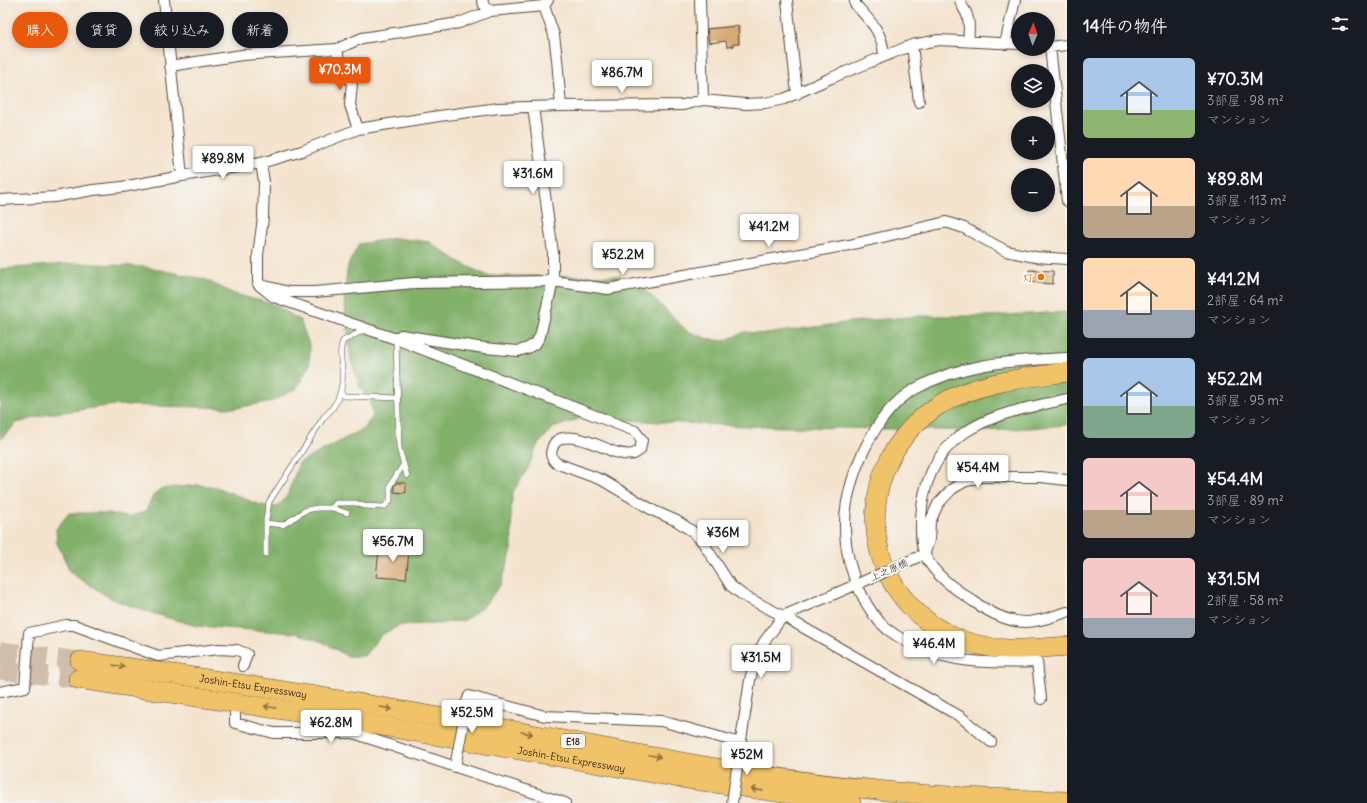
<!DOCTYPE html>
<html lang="ja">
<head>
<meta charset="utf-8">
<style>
  :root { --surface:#171b24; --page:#20242c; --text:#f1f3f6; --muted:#9ea1a6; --accent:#ea580c }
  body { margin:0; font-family:Delius,"Klee One",sans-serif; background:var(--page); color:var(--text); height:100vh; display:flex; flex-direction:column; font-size:15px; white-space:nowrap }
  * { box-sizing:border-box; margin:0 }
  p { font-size:13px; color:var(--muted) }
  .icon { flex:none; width:22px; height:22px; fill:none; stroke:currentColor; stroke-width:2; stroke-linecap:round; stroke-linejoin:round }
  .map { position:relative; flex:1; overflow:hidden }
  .drawer { display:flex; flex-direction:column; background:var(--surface); width:300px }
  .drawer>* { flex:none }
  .hud { position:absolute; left:12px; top:12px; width:380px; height:36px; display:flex; gap:8px }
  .needle { width:26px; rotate:2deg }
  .fabs { position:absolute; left:1011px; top:12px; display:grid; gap:8px }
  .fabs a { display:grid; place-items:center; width:44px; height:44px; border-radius:50%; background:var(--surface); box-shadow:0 2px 6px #0003; font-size:20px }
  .price { position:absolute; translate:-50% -34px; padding:0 9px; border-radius:4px; background:#fff; color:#222; font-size:13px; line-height:26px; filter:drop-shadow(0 1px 2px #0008) }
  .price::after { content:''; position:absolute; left:50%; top:24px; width:12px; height:9px; margin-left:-6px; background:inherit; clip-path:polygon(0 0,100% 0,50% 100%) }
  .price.current { background:var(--accent); color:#fff }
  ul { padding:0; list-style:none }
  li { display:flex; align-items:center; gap:12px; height:100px; padding:0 16px }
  li span { display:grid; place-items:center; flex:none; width:112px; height:80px; border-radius:6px; color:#555 }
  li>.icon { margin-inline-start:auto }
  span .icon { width:48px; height:48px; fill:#fffc; stroke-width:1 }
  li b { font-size:17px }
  h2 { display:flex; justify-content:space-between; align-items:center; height:48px; padding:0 16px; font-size:17px }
  .chip { padding:0 14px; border-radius:18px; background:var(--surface); box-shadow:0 2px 6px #0003; font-size:14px; line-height:36px }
  .chip.current { background:var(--accent); color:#fff }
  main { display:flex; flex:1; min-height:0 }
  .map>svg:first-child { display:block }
  .forest { fill:#82b16a; stroke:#5e6e44 }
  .building { fill:#d7a972 }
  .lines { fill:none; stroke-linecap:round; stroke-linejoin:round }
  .motorway-tunnel { stroke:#cfbeaa; stroke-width:19; stroke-dasharray:19 10; stroke-linecap:butt }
  .service-casing { stroke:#574638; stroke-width:6 }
  .minor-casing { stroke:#574638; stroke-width:12 }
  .motorway-casing { stroke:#574638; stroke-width:20 }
  .service { stroke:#fff; stroke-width:5 }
  .minor { stroke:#fff; stroke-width:10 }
  .motorway { stroke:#f0c369; stroke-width:19 }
  .minor-bridge-casing { stroke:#574638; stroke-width:12; stroke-linecap:butt }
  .minor-bridge { stroke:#fff; stroke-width:10 }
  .oneway { stroke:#8c6f40 }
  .food-dot { fill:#e8710a; stroke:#f6f6f2; stroke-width:1.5 }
  .labels { text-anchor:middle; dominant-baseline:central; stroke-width:4; stroke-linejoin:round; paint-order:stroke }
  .shield { fill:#f6f6f2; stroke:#73675e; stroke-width:1 }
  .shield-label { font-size:9px; font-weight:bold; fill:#3b2a1e }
  .food-label { font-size:10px; fill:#c56008; stroke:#f6f6f2; text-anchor:end }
  .street-label { font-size:10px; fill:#3b2a1e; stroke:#f6f6f2 }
</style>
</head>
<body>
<main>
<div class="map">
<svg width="1067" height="803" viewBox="0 0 1067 803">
  <rect width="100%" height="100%" fill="#f6f6f2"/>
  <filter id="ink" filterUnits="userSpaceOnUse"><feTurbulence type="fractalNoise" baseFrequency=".025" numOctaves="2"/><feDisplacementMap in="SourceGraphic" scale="8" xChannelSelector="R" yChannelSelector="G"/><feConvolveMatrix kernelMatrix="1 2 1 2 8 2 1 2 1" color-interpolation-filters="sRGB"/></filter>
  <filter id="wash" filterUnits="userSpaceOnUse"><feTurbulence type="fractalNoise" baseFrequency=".012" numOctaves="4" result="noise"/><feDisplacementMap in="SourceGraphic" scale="16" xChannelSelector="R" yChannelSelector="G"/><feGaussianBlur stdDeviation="0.9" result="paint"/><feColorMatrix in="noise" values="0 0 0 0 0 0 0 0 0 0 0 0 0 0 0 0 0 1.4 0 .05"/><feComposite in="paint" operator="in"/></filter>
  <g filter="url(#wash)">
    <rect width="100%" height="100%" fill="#f4e3cd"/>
    <path class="forest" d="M396,238L429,242L461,263L488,276H621L643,288L687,331L709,339L724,341L745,332L766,334L851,322L921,316H988L1067,312V425L989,431L743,426L581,418L553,428L537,446L527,470L513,492L511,507L512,550L501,584L484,606L465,620L435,624L400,625L381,635L364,656H347L323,642L296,633L196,626L145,611L112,599L71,573L57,543L56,529L69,513H102L128,517L145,512L153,496L160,489L198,485L216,487L260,505L278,507L287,496L299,463L363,429L373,416L370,400L359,386L351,360L344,296L348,265L359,244Z
      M80,263L145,267L204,279L234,294L273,304L300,320L310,347L309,366L296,389L272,401L236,408L115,405L48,414L17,423L0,440V269Z"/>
    <g id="blocks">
      <path class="building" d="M738,26L739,44H733V46L727,47L726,41L709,43L707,29Z
        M1029,270L1053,271V284L1029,282Z
        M396,483H406V493L394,492V486Z
        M389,546L401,547V551L409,552L406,579L376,577L379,549L389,550Z"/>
    </g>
  </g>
  <g filter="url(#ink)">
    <use href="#blocks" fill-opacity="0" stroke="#574638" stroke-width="1"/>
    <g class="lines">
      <path class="motorway-tunnel" d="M0,651L80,661
        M0,670L78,679"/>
      <defs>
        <path id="service" d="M396,339L399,448L407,476
          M341,392L344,396L398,398
          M332,508L336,503H356L364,506L384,507L390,501V485L404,464
          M266,523L283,525L306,510L317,508H332L347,513
          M266,554V520L269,502L324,417C339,404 344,388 342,369C341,359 339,350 343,341L366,329"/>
        <path id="minor" d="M164,0L182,176
          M482,0L484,5L490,11
          M548,0L544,6L554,35L557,59L561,106
          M700,0L703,100
          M787,0L797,94
          M855,0V4C870,21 883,32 884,56
          M960,0C961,7 965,9 967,15C970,23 969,33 968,41
          M1005,44L1015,0
          M912,45L919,102
          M1048,47L1067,45
          M1050,47L1067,201
          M337,49L340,66L352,83L350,105L358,129
          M170,66L242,55L337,49L362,38L459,23L490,11L544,6
          M0,200L54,197L93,190L122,187L182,176L261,163L302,151L358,129L439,116L499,108L561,106L683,105L703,100L745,104L765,103L784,99L831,78L912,45L939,40L1018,44
          M258,284L274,297L396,339L635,431L642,440L640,450L634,454C628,455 621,454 615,452C601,447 558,424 552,449C550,454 552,459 556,463L602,480L654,511L677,521L692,531L702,541L731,586L744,596L783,616L961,717L991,742
          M258,284V255L263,218L264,182L261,163
          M261,285L289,292H315L414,283L553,281L608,289L849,245L946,222L964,228L1006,251L1035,257L1067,259
          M396,339L401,335L484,348L518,351L528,348L536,343L540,336L553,281V253L533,107
          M1067,399C1032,407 995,412 964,433C933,454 921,489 921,525C921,535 921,547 925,555C934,575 955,589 973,601C987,611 1007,622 1026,622C1040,622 1054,616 1067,612
          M925,553L929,540L930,522L938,504L952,489L964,482L980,477H1041L1067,480
          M0,692L25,687L29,633L66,625H74L158,656L219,649L237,650L247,654L243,666
          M1041,699L1037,662C981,664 934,664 887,629C876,620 867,606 861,593C850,571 845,550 845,526C844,481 875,411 915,389C963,362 1014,361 1067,358
          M467,702L469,696L545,716L661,721L741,743
          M235,713V723L274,733H353L565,803
          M740,747L750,680L755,660L764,642L783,616L860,583"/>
        <g id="motorway">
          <path d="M1067,372C1024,378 977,382 939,405C849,463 855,592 954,637C993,654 1027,649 1067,646"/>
          <path id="s1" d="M80,661C208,678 335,698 462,721C599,746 737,776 877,790C940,797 1004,799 1067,801"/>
          <path id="s2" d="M78,679L336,718L674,777L851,803"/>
        </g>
      </defs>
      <use href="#service" class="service-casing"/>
      <use href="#minor" class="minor-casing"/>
      <use href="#motorway" class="motorway-casing"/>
      <use href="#service" class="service"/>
      <use href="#minor" class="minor"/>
      <use href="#motorway" class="motorway"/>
      <defs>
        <path id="minor-bridge" d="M860,583L918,557
          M456,762L467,702
          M732,803L740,747"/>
      </defs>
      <use href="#minor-bridge" class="minor-bridge-casing"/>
      <use href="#minor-bridge" class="minor-bridge"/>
    </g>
    <defs><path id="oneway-shaft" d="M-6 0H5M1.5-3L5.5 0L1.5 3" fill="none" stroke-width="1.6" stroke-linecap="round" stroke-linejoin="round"/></defs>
    <g class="oneway">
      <use href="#oneway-shaft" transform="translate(119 666) rotate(8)"/>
      <use href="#oneway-shaft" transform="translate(270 707) rotate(-171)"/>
      <use href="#oneway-shaft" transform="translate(386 708) rotate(10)"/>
      <use href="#oneway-shaft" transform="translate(527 733) rotate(10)"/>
      <use href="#oneway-shaft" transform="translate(655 756) rotate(10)"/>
      <use href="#oneway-shaft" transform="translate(757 790) rotate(-172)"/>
    </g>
  </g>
  <circle class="food-dot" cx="1041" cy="277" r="4"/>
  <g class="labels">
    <rect class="shield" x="561" y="734" width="24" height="14" rx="3"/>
    <g class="shield-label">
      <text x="573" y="741">E18</text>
    </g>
    <g class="food-label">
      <text x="1033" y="277">灯</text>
    </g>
    <g class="street-label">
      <text transform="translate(889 570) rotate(-24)">上之原橋</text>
      <text stroke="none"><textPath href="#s1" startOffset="175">Joshin-Etsu Expressway</textPath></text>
      <text stroke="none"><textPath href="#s2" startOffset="500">Joshin-Etsu Expressway</textPath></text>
    </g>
  </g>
</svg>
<div class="fabs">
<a><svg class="needle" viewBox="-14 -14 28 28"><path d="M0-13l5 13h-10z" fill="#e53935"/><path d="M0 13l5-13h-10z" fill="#9ea1a6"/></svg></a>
<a><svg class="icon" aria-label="layers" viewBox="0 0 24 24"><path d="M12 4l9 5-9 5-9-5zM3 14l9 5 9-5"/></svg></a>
<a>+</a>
<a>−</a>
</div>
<b class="price current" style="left:340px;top:91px">¥70.3M</b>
<b class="price" style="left:622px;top:94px">¥86.7M</b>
<b class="price" style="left:223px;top:180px">¥89.8M</b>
<b class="price" style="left:533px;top:195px">¥31.6M</b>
<b class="price" style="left:769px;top:248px">¥41.2M</b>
<b class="price" style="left:623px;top:276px">¥52.2M</b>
<b class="price" style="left:978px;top:489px">¥54.4M</b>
<b class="price" style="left:723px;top:554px">¥36M</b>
<b class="price" style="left:393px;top:563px">¥56.7M</b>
<b class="price" style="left:934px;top:665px">¥46.4M</b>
<b class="price" style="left:761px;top:679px">¥31.5M</b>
<b class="price" style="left:472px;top:734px">¥52.5M</b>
<b class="price" style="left:331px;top:744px">¥62.8M</b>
<b class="price" style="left:747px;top:776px">¥52M</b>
<div class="hud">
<a class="chip current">購入</a>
<a class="chip">賃貸</a>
<a class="chip">絞り込み</a>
<a class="chip">新着</a>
</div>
</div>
<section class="drawer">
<h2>14件の物件<svg class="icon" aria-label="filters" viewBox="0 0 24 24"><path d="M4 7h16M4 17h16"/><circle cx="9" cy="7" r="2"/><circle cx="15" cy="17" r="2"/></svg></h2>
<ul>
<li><span style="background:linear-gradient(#a9c7e8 65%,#8fb573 0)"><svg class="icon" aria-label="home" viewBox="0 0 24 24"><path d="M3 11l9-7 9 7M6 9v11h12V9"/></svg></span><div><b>¥70.3M</b><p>3部屋 · 98 m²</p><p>マンション</p></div></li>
<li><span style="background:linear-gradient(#ffd9b3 60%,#b9a48a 0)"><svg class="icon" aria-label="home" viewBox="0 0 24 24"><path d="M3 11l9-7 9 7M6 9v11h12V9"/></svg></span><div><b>¥89.8M</b><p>3部屋 · 113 m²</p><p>マンション</p></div></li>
<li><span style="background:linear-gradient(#ffd9b3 65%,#9aa5b1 0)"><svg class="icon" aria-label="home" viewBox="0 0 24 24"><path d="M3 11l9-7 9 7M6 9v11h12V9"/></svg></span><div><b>¥41.2M</b><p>2部屋 · 64 m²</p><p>マンション</p></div></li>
<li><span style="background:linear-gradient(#a9c7e8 60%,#7fa58c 0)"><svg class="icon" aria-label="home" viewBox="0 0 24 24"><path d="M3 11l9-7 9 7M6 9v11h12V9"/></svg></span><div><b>¥52.2M</b><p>3部屋 · 95 m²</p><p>マンション</p></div></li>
<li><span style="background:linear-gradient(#f6c9c9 65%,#b9a48a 0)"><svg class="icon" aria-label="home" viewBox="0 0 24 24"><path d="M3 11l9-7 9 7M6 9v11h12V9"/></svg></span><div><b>¥54.4M</b><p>3部屋 · 89 m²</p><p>マンション</p></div></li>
<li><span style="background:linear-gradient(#f6c9c9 75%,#9aa5b1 0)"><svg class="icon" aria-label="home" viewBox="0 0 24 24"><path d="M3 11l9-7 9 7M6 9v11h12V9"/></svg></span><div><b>¥31.5M</b><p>2部屋 · 58 m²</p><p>マンション</p></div></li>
</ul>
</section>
</main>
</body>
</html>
